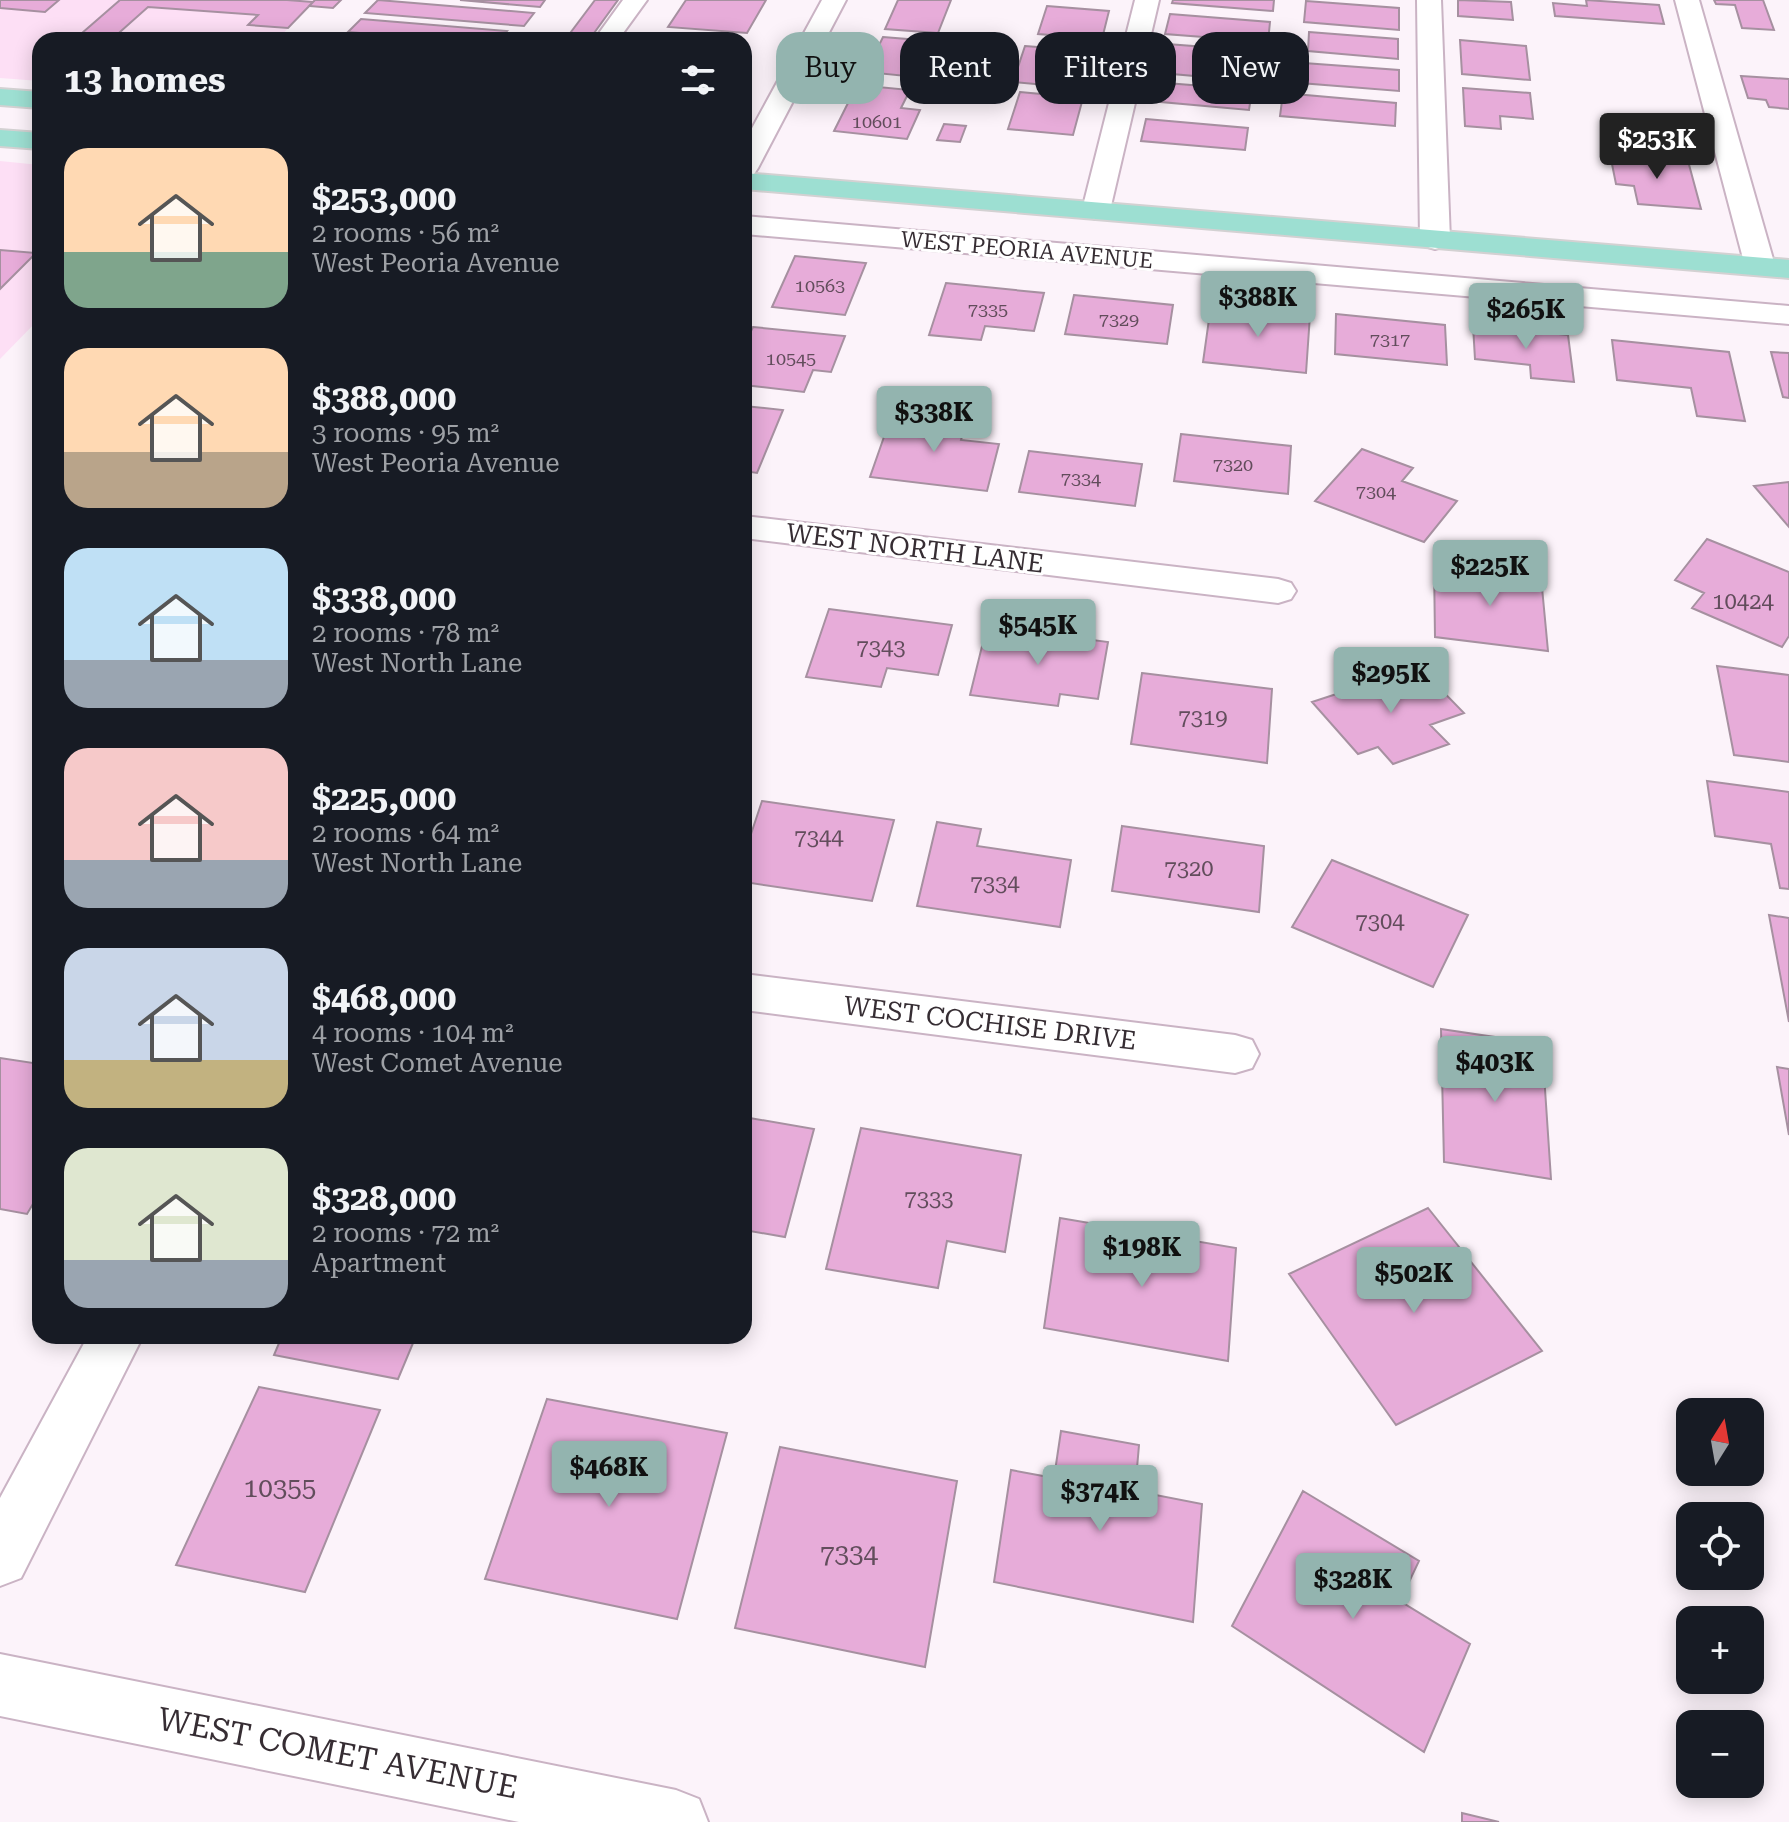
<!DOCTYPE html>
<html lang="en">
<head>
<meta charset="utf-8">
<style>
  :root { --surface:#171b24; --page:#20242c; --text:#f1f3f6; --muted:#9ea1a6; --accent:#93b4af }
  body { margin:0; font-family:"Roboto Serif",serif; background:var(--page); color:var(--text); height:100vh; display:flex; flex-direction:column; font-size:30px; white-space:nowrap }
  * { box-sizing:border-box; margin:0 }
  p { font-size:26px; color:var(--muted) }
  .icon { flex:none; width:44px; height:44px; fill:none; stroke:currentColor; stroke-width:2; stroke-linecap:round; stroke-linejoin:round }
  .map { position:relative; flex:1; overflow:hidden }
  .panel { position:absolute; left:32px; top:32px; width:720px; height:1312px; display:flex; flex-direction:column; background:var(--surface); border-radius:24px; box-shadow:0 4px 20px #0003 }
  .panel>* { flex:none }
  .top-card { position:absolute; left:776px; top:32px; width:760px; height:72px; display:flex; gap:16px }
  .needle { width:52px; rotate:11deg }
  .controls { position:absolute; left:1676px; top:1398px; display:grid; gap:16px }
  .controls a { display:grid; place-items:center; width:88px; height:88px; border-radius:16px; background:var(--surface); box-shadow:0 4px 20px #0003; font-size:40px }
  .price { position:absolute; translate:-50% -68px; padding:0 18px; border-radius:8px; background:var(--accent); color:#111; font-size:26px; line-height:52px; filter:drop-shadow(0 2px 4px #0008) }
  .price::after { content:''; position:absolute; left:50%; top:48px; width:24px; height:18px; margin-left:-12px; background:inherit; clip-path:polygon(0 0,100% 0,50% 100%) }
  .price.current { background:#222; color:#fff }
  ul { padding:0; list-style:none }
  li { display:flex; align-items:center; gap:24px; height:200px; padding:0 32px }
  li span { display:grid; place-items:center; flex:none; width:224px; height:160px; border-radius:24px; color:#555 }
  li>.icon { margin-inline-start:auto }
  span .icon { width:96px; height:96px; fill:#fffc; stroke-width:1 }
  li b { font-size:34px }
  h2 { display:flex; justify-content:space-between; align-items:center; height:96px; padding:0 32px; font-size:34px }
  .chip { padding:0 28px; border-radius:24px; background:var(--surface); box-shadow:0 4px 20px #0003; font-size:28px; line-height:72px }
  .chip.current { background:var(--accent); color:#111 }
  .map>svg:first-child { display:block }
  .built { fill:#fddff5 }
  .building { fill:#e7acd9; stroke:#a690a0; stroke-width:2 }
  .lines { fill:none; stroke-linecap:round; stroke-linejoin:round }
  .minor-casing { stroke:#cab3c4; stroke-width:4 }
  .major-casing { stroke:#d3d1d2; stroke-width:4 }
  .minor { fill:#fff; fill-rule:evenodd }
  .major { fill:#9ddfd2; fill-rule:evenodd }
  .labels { text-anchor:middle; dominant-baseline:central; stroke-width:6; stroke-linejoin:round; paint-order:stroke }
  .far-number-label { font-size:18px; fill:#624d5c }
  .far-street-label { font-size:22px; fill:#362d33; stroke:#fff }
  .number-label { font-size:22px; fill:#624d5c }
  .street-label { font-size:26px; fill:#362d33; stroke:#fff }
  .near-number-label { font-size:26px; fill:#624d5c }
  .near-street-label { font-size:32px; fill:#362d33; stroke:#fff }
</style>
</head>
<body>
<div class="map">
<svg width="1789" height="1822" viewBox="0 0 1789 1822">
  <rect width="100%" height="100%" fill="#fcf3fa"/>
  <path class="built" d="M0,0H315L277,40H40V81L0,78Z
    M0,161L40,165V318L0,359Z"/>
  <path class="building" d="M0,0H59L45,12L0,8Z
    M120,0H287L313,2L288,28L248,25L258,15L148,7L111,40H74Z
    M315,0H341L333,8L309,6Z
    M378,0L534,13L524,26L365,13Z
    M460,0H545L540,7Z
    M595,0H618L589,40H565Z
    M686,0H766L747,33L668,27Z
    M898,0H951L938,33L885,29Z
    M1173,0H1274L1273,11L1172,3Z
    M1458,0L1511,2L1513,20L1458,16Z
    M1586,0L1659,5L1664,24L1555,16L1553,3L1587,6Z
    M1714,0H1763L1774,30L1742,28L1735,5L1716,4Z
    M1306,1L1399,8V30L1304,22Z
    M1047,6L1109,11L1102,39L1038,34Z
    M1170,14L1270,22L1268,42L1165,34Z
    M361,19L507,31L499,40H445L348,32Z
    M1309,32L1398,39V59L1308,51Z
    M883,37L931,41L916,77L866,72Z
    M1460,40L1526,46L1530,80L1462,74Z
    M1167,44L1232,49L1228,79L1161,73Z
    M1025,46L1098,52L1089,89L1013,82Z
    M1290,62L1399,70V91L1288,82Z
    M1741,76L1789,79V109L1769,107L1766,100L1748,98Z
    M1154,82L1252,90L1249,110L1150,101Z
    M857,85L910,90L901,108L920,110L907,139L834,131Z
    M1463,88L1530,93L1533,119L1500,116L1501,129L1465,126Z
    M1020,92L1083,98L1073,135L1008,129Z
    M1283,93L1396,103L1395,126L1280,116Z
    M1146,119L1248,128L1245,150L1141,141Z
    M944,124L966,126L960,142L937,140Z
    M1610,154L1688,161L1701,209L1638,204L1634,186L1616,184Z
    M0,250L36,253L0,289Z
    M795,256L866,263L845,315L772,307Z
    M946,283L1044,293L1034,331L985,326L981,340L929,335Z
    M1074,295L1173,305L1167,344L1065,334Z
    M1211,305L1310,315L1306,373L1203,362Z
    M1336,314L1445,325L1447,365L1335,354Z
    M1473,325L1568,335L1574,382L1531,378L1530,365L1475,359Z
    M753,327L845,336L831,372L813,370L804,392L744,385V345Z
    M1612,340L1729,352L1745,421L1697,416L1691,388L1617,380Z
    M1771,352L1789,353V398L1783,397Z
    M744,406L783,410L757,473L744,471Z
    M892,414L966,423L961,440L999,444L987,491L870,477Z
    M1181,434L1291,446L1288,494L1174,481Z
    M1362,449L1413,468L1402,481L1457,501L1424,542L1315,501Z
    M1029,451L1142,464L1135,506L1019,492Z
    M1789,482V527L1754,486Z
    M1707,539L1789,572V636L1782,647L1692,608L1704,593L1675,580Z
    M1434,564L1541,577L1548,651L1435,637Z
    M829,609L952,625L938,675L887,668L881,687L806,677Z
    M987,626L1108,642L1098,699L1060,694L1058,706L970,695Z
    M1717,666L1789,675V762L1734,755Z
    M1419,667L1464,713L1430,725L1449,744L1393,764L1378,747L1358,754L1312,702Z
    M1142,673L1272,689L1267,763L1131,744Z
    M1707,781L1789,792V889L1780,888L1771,844L1715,836Z
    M762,801L894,820L872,901L744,882V855Z
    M937,822L981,829L977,846L1071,860L1060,927L917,906Z
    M1122,826L1264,846L1259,912L1112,891Z
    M1332,860L1468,915L1433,987L1292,927Z
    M1769,915L1789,918V1022Z
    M1441,1029L1542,1044L1551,1179L1444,1162Z
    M0,1058L40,1064V1192L27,1214L0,1209Z
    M1777,1067L1789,1069V1135Z
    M744,1117L814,1129L785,1237L744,1230Z
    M861,1128L1021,1155L1005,1252L947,1241L938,1288L826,1269Z
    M1428,1208L1542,1351L1396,1425L1289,1274Z
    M1060,1218L1236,1248L1228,1361L1044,1328Z
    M282,1336H416L398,1379L274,1355Z
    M259,1387L380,1410L305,1592L176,1565Z
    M547,1399L727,1433L677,1619L485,1579Z
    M1061,1431L1139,1445L1135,1491L1202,1504L1193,1622L994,1582L1011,1470L1054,1478Z
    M780,1447L957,1481L925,1667L735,1628Z
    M1303,1491L1419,1561L1400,1601L1470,1644L1424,1752L1232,1626Z
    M1462,1813L1499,1822H1462Z"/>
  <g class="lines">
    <defs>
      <path id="minor" d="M623,0H647L618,40H594Z
        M822,0H846L758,168L754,174L744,176V143Z
        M1135,0H1159L1110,210L1106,216L1096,219L1086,216L1082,210Z
        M1417,0H1441L1450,240L1445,246L1435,249L1425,246L1420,240Z
        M1675,0H1699L1775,266L1770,272L1760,275L1750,272L1745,266Z
        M744,216L1789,306V324L744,234Z
        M744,516L1278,579L1291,583L1296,591L1291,599L1278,603L744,538Z
        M744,974L1235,1035L1252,1040L1259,1054L1252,1068L1235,1073L744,1010Z
        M88,1336H143L21,1578L0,1586V1498Z
        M0,1654L676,1790L699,1799L708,1822H519L0,1716Z"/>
      <path id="major" d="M0,89L40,92V108L0,105Z
        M0,130L40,133V149L0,146Z
        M744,173L1789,260V278L744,189Z"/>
    </defs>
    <use href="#minor" class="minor-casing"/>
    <use href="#major" class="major-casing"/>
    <use href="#minor" class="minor"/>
    <use href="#major" class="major"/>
  </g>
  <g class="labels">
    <g class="far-number-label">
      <text x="877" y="121">10601</text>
      <text x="820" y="285">10563</text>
      <text x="988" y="309">7335</text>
      <text x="1119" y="319">7329</text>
      <text x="1390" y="339">7317</text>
      <text x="791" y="358">10545</text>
      <text x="1233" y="464">7320</text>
      <text x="1081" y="478">7334</text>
      <text x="1376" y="491">7304</text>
    </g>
    <g class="far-street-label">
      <text transform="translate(1027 250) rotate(5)">WEST PEORIA AVENUE</text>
    </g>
    <g class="number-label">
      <text x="1743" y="601">10424</text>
      <text x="881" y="647">7343</text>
      <text x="1203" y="717">7319</text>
      <text x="819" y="837">7344</text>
      <text x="1189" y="868">7320</text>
      <text x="995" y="883">7334</text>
      <text x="1380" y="921">7304</text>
      <text x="929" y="1198">7333</text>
    </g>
    <g class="street-label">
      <text transform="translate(915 548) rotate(7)">WEST NORTH LANE</text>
      <text transform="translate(990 1023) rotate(7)">WEST COCHISE DRIVE</text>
    </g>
    <g class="near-number-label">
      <text x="280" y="1488">10355</text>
      <text x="849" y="1554">7334</text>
    </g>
    <g class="near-street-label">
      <text transform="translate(338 1753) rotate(11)">WEST COMET AVENUE</text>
    </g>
  </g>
</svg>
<div class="controls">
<a><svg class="needle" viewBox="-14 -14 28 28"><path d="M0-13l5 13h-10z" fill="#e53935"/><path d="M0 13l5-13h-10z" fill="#9ea1a6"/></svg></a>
<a><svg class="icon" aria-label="locate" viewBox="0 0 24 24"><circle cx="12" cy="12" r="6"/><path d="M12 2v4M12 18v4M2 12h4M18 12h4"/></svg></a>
<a>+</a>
<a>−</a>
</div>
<b class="price current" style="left:1657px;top:181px">$253K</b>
<b class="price" style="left:1258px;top:339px">$388K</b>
<b class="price" style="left:1526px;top:351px">$265K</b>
<b class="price" style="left:934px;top:454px">$338K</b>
<b class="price" style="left:1490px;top:608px">$225K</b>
<b class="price" style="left:1038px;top:667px">$545K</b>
<b class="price" style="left:1391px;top:715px">$295K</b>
<b class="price" style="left:1495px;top:1104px">$403K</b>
<b class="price" style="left:1142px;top:1289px">$198K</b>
<b class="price" style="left:1414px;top:1315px">$502K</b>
<b class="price" style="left:609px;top:1509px">$468K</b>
<b class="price" style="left:1100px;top:1533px">$374K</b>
<b class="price" style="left:1353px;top:1621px">$328K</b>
<div class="top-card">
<a class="chip current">Buy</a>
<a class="chip">Rent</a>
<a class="chip">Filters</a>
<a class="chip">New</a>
</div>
<section class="panel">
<h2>13 homes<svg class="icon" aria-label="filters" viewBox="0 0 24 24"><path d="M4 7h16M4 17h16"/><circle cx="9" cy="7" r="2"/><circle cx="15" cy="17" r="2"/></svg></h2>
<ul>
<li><span style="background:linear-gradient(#ffd9b3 65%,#7fa58c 0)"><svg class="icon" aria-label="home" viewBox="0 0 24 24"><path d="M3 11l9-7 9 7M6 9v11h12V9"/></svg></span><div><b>$253,000</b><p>2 rooms · 56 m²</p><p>West Peoria Avenue</p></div></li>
<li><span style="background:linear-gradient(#ffd9b3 65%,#b9a48a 0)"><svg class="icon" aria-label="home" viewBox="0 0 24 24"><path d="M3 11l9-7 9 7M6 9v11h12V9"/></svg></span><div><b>$388,000</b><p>3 rooms · 95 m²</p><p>West Peoria Avenue</p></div></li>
<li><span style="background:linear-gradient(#bfe0f5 70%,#9aa5b1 0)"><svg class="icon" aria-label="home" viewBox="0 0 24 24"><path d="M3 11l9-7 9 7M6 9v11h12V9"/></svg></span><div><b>$338,000</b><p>2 rooms · 78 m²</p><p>West North Lane</p></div></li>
<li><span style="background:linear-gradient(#f6c9c9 70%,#9aa5b1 0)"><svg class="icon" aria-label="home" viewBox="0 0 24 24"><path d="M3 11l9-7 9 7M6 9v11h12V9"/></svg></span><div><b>$225,000</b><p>2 rooms · 64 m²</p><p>West North Lane</p></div></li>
<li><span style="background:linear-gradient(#c9d6e8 70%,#c2b280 0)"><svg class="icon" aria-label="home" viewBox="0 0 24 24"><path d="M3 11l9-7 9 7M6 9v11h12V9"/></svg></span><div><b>$468,000</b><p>4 rooms · 104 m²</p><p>West Comet Avenue</p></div></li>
<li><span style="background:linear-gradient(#dfe7d0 70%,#9aa5b1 0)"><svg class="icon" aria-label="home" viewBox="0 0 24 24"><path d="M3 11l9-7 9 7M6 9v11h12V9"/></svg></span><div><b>$328,000</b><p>2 rooms · 72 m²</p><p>Apartment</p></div></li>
</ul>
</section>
</div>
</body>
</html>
